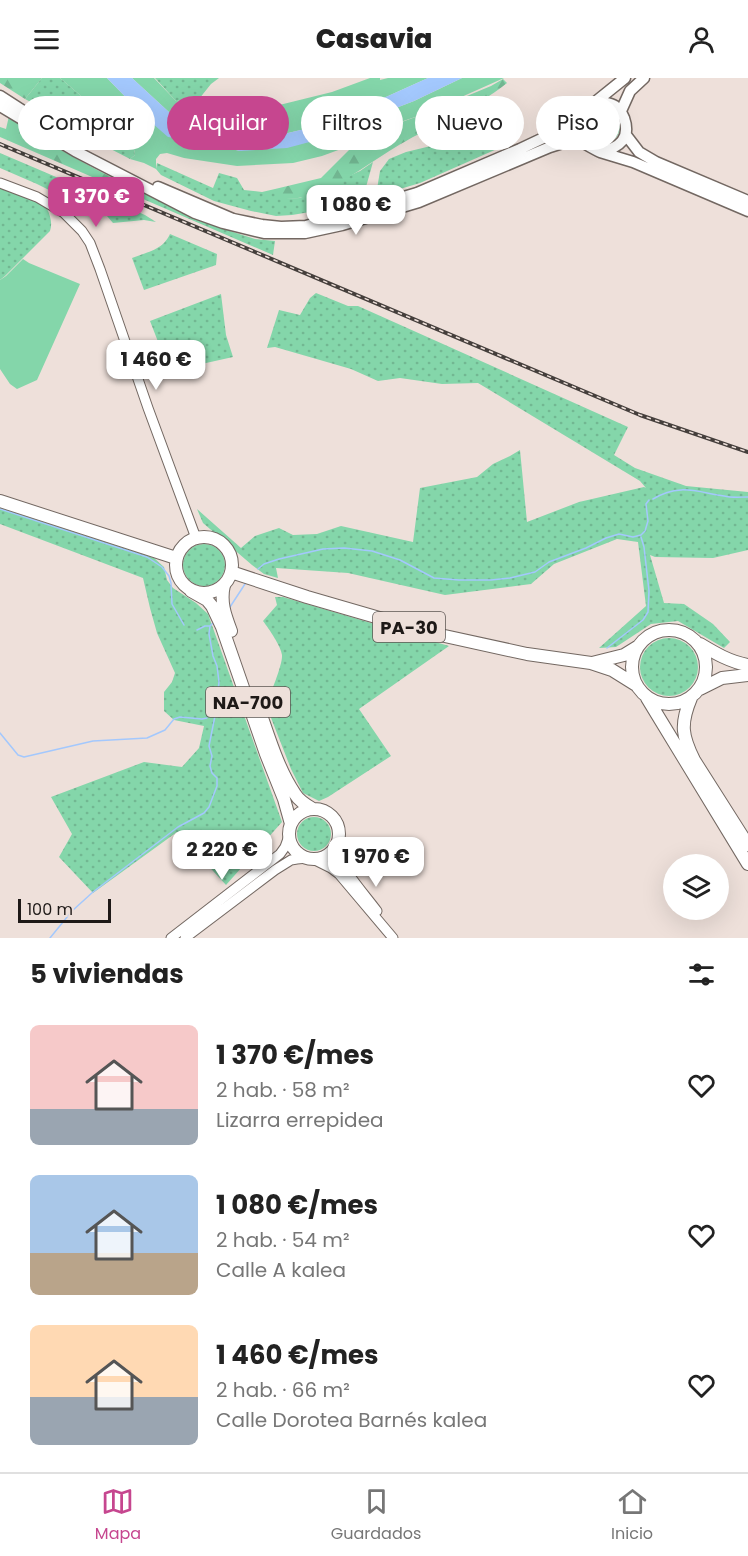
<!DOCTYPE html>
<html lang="es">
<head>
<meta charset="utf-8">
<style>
  :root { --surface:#fff; --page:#f2f2f2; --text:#222; --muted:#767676; --line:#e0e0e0; --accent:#c6468f }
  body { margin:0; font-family:Poppins,sans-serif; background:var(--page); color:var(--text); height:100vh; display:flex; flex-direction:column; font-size:22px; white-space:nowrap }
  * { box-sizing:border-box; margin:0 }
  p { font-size:20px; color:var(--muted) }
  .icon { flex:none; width:33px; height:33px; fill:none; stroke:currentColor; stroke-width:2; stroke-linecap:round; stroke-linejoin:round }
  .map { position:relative; height:860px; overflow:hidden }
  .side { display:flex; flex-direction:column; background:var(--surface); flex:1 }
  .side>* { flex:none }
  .hud { position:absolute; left:18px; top:18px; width:712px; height:54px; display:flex; gap:12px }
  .fabs { position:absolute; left:663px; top:776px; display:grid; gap:12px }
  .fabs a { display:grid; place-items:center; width:66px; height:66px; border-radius:50%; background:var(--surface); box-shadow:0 6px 24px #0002; font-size:30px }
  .scale { position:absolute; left:18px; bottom:15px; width:93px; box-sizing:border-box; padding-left:6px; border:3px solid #1e1917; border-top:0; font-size:16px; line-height:21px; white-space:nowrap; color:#1e1917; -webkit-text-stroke:4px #eee0da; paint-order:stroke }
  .price { position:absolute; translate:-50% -51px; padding:0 14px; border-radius:12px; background:#fff; color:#222; font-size:20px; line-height:39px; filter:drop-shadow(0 2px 3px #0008) }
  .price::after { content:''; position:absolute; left:50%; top:36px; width:18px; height:14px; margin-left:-9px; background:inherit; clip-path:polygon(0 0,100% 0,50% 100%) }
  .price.on { background:var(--accent); color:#fff }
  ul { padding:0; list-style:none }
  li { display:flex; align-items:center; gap:18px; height:150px; padding:0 30px }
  li span { display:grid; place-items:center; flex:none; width:168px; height:120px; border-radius:9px; color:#555 }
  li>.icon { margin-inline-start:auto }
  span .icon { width:72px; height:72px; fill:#fffc; stroke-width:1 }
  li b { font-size:26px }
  h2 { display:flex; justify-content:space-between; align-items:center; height:72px; padding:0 30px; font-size:26px }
  .tag { padding:0 21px; border-radius:27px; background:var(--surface); box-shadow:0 6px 24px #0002; font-size:21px; line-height:54px }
  .tag.on { background:var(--accent); color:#fff }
  header { display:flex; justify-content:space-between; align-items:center; height:78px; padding:0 30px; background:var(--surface); font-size:27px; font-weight:800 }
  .dock { display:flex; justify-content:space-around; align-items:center; height:84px; border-top:2px solid var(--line); background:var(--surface); font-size:16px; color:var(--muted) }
  .dock a { display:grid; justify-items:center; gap:3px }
  .dock .on { color:var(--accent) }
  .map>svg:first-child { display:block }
  .grass { fill:url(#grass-dots) }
  .forest { fill:url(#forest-firs) }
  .park { fill:#84d6aa }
  .water { fill:#a3c8fd }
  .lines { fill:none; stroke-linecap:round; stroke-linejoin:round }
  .stream { stroke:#a3c8fd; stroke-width:1.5 }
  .tertiary-casing { stroke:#736862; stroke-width:11 }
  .secondary-casing { stroke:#736862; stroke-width:13 }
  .primary-casing { stroke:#736862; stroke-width:14 }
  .trunk-casing { stroke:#736862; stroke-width:14 }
  .tertiary { stroke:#fff; stroke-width:9 }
  .secondary { stroke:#fff; stroke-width:10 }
  .primary { stroke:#fff; stroke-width:12 }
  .trunk { stroke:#fff; stroke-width:12 }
  .rail-casing { stroke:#453f3c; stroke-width:4 }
  .rail { stroke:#eee0da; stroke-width:1.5; stroke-dasharray:4.5; stroke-linecap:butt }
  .labels { text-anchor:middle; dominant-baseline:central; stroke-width:6; stroke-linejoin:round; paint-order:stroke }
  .shield { fill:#eee0da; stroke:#5c5552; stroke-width:1.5 }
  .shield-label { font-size:18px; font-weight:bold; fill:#1e1917 }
</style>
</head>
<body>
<header><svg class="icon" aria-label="menu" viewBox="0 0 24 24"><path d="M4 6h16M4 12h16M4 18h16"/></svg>Casavia<svg class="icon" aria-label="person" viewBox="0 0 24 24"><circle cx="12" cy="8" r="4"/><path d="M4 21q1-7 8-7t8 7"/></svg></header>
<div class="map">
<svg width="748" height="860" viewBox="0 0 748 860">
  <defs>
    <pattern id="grass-dots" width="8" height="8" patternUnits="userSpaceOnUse" patternTransform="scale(1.5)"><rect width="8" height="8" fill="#84d6aa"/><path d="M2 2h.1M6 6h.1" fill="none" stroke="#72b792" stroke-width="1.8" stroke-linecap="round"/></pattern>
    <pattern id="forest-firs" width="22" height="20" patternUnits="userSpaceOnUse" patternTransform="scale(1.5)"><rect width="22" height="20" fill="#84d6aa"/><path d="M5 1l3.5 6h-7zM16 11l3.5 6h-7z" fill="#72b792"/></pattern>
  </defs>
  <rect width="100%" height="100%" fill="#eee0da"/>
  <path class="grass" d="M42,0H60L126,56L133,65L135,77L130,81L103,67L74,47L25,21Z
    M155,0H219L211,6L199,21L176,23Z
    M584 48a18 18 0 1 1 36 0a18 18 0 1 1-36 0Z
    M488,31L506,67L420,105L380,117L377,111L380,93L389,81L406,74L435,67Z
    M0,75L145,137L156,144L144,142L113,145L95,124H88L77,126L37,106L0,90Z
    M373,84L366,109H364L353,124L328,131L292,137L276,138L251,133L214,123L161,97L156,91L157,85L213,110L219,95L237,100L244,112L262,114L275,111L276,121L300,120L360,93Z
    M109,98L185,135L230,153L255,161L275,163L273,177L106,105Z
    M0,105C9,108 29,114 37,119C47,126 54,142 50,153L5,198L0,202Z
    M170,156L217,176L216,187L144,212L132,180C147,174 163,172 170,156Z
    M316,215L348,228H358L628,349L614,377L635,390L686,408L748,414V472L713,480L655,479L650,477L664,525L684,526L713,546L730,564L724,570L678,543L651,546L616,569L599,570L646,528L638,464L617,461L554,486L531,506L445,517L348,495L276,490L278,500L264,496L252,487L203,445L197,431L241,470L255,458L279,450L293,457L317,456L341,448L413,464L420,410L477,399L493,386L510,378L520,372L527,444L579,424L644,409L646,410L640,403L478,305L442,306L400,300L378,303L351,291L275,269L267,270L279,232L300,237L310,220Z
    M221,216L226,257L233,279L179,291L172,271L162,274L150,243Z
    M0,430L154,480L164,489L167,502L173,510L196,525L208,536L282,744L226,807L177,754L93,815L59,779L72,756L51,719L144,684L182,689L199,670L204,648L174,642L164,633V614L172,604L175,595L157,555L150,530L143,500L0,446Z
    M183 487a21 21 0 1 1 42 0a21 21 0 1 1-42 0Z
    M275,519H283L449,568L359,631L391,678L328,719L319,723L303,715L291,691L266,627C270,617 283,586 282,577C281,568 269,551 263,543L277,527Z
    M640 589a29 29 0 1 1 58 0a29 29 0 1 1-58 0Z
    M297 756a17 17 0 1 1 34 0a17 17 0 1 1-34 0Z"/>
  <path class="forest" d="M0,0H42L25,21L0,5Z
    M503,1L507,5C475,31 435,46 399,67C372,83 346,104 316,115C303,121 290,121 275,121V111L321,100L352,69L356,62L377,53L421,37L491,8Z
    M9,38C40,61 74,80 109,98L106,105L0,59V49L6,51Z"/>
  <path class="park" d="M60,0H107L144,38L207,65L240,73L383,35L414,23L462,0H504L421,37L377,52L352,67L322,78L293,85L237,88L184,80L167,75L160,76L156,81V91L144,85L130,81L135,77L133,65L126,56Z
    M132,0H154L176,23L259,32L332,14L370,0H380V2L388,0H428L326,46L288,55L251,59L222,57L170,35Z
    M23,181L29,185L80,206L37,302L17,311L10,306L0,291V202L6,198Z"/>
  <path class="water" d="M107,0H132L170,35L222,57L251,59L288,55L326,46L428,0H462L414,23L383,35L336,57L287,70L240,73L207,65L168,59L144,38Z"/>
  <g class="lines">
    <path class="stream" d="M653,421C679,405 697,414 724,418C732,420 740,419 748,419
      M0,431L147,479L162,489L169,498L171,505L172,526L184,547
      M258,491L264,486L279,481L323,471L344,470L372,473L400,482L434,500L459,502H491L510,500L535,494L549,484L586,470L606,460L619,456L633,459L641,457L645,453L648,443L646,426L649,422
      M230,529L245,506
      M197,552L205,548H210
      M607,570L643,542L648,534L649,513L644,469L641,459
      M0,655L18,677L24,679L93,663L147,660L165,652L174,641L180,639L202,641L207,640
      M50,860L72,833L93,814L178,749L204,735L209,729L217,708V700L212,695L210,688L212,678L209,668L215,638L219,604L217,588L213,578L209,556L210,548L213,545"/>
    <defs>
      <path id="tertiary" d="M0,105L37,119L64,135L82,153L90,165L100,191L148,330L196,460
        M334,769C343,793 362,813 377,833
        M313,781L331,790L339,796L393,860
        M171,860L280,776L285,769L289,758
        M185,860L275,792L291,782L297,781L308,780"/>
      <path id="secondary" d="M0,18L62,58
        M601,24C606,25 611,25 615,28C620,31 622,35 624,40C631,60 620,70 600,74C595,71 587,68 583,64C581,61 580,57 579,54C572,39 587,26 601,24Z
        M594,25L625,0
        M0,28L75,73L195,135L223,145L264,155H305L342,147L419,124L550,69L569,63L583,64
        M621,33L630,13L644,0
        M626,57L639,74L656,84L748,123
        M600,74L633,84L748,133
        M158,109L233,141L262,147L281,149L306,148L417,115L520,71L577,44"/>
      <path id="primary" d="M224,507C220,524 225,537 231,553
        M191,513L207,522L212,528L222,549L266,676L284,721L291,746
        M255,620C267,652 276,688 295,716C299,723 306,727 313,731
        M289 756a25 25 0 1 1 50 0a25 25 0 1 1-50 0Z"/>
      <path id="trunk" d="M0,423L176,480
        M176 487a28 28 0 1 1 56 0a28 28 0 1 1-56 0Z
        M231,494L307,519L431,555L527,576L591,585L612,592L636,607
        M632 589a37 37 0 1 1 74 0a37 37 0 1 1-74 0Z
        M700,566C715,575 730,584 748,587
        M592,585L624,577L637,569
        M700,611L722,600L748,597
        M647,620L748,786
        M691,620C680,646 682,658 694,682L748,767"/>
    </defs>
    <use href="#tertiary" class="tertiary-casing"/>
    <use href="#secondary" class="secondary-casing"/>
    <use href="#primary" class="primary-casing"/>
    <use href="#trunk" class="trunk-casing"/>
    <use href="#tertiary" class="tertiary"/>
    <use href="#secondary" class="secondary"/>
    <use href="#primary" class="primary"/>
    <use href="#trunk" class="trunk"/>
    <defs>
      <path id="rail" d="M0,66L640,337L748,374"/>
    </defs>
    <use href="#rail" class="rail-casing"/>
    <use href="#rail" class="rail"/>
  </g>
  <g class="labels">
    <g class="shield">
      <rect x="373" y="534" width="72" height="30" rx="4.5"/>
      <rect x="206" y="609" width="84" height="30" rx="4.5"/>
    </g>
    <g class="shield-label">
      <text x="409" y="549">PA-30</text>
      <text x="248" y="624">NA-700</text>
    </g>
  </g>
</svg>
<div class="fabs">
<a><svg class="icon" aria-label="layers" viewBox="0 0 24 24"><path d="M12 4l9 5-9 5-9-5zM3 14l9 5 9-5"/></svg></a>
</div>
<div class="scale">100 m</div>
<b class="price on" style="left:96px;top:150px">1 370 €</b>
<b class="price" style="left:356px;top:158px">1 080 €</b>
<b class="price" style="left:156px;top:313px">1 460 €</b>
<b class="price" style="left:222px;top:803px">2 220 €</b>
<b class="price" style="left:376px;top:810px">1 970 €</b>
<div class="hud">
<a class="tag">Comprar</a>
<a class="tag on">Alquilar</a>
<a class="tag">Filtros</a>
<a class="tag">Nuevo</a>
<a class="tag">Piso</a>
</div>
</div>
<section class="side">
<h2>5 viviendas<svg class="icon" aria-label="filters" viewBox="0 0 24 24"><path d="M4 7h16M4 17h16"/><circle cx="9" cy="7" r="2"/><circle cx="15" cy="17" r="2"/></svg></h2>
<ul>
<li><span style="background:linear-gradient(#f6c9c9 70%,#9aa5b1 0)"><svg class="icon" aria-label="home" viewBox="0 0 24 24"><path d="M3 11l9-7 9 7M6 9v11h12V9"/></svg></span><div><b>1 370 €/mes</b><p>2 hab. · 58 m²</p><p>Lizarra errepidea</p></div><svg class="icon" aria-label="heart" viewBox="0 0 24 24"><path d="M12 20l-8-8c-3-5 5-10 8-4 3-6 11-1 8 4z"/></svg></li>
<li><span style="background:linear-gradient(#a9c7e8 65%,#b9a48a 0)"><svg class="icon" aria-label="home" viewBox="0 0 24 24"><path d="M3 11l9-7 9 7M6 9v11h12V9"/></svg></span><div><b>1 080 €/mes</b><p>2 hab. · 54 m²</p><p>Calle A kalea</p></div><svg class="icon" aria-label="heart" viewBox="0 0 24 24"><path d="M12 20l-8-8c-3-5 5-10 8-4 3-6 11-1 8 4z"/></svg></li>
<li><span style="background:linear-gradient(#ffd9b3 60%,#9aa5b1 0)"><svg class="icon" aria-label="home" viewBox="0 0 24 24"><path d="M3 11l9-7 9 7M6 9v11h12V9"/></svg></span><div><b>1 460 €/mes</b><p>2 hab. · 66 m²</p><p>Calle Dorotea Barnés kalea</p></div><svg class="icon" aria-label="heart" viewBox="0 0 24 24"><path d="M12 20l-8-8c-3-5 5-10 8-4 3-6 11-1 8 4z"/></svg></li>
</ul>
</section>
<nav class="dock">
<a class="on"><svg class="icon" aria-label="map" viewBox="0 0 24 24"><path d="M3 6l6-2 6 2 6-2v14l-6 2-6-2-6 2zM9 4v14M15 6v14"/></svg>Mapa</a>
<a><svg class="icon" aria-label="saved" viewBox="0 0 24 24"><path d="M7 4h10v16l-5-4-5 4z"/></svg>Guardados</a>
<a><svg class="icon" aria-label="home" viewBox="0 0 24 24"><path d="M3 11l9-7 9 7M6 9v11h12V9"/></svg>Inicio</a>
</nav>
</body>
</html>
